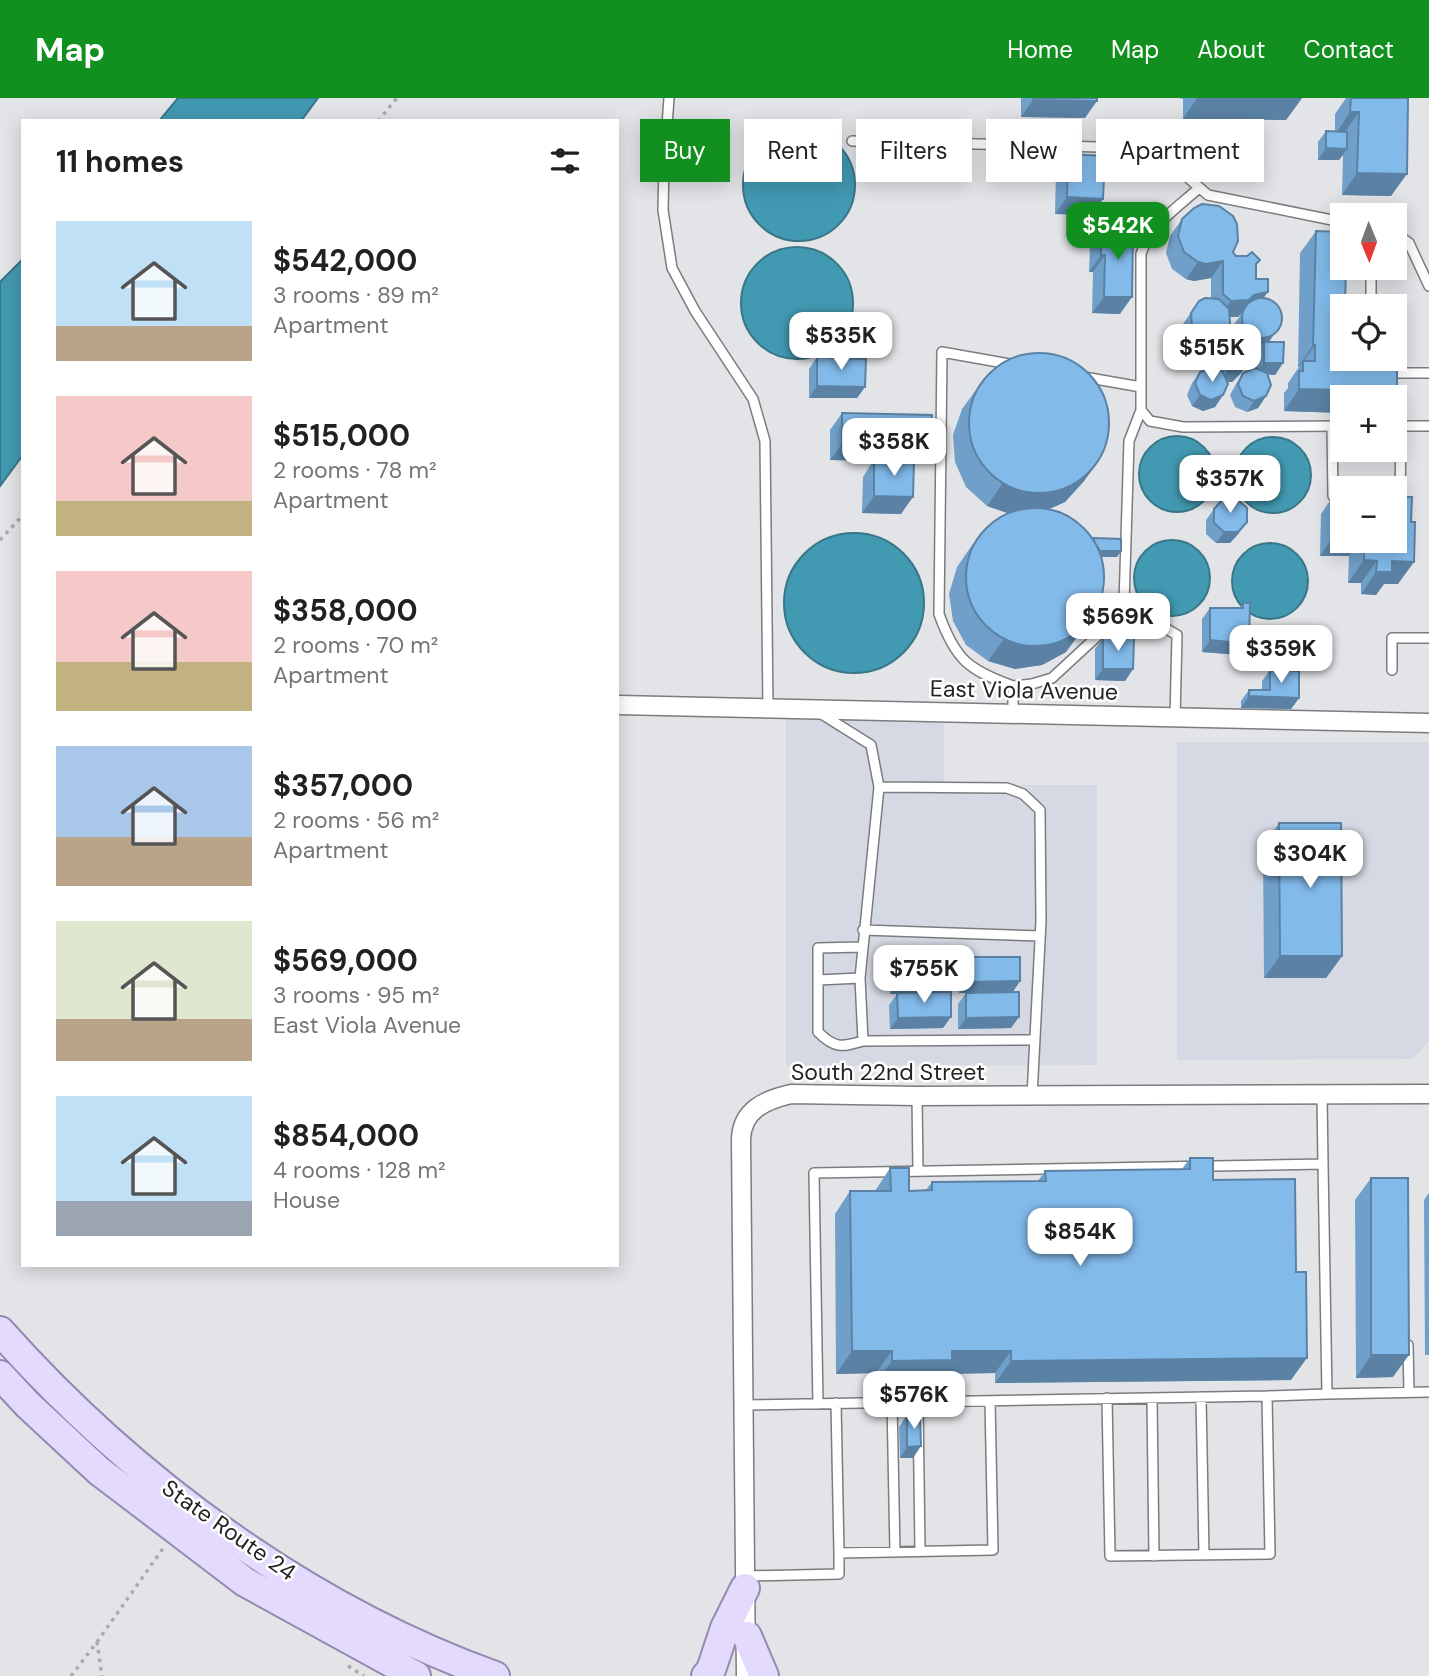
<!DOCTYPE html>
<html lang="en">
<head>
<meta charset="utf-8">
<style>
  :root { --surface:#fff; --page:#f2f2f2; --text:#202124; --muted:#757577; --accent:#12901f }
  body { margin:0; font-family:"DM Sans",sans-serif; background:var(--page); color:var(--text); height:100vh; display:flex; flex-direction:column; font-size:26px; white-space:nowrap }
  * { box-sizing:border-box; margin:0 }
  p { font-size:23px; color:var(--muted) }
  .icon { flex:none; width:38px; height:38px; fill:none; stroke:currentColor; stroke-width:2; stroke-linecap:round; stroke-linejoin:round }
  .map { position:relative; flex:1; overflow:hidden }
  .drawer { position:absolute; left:21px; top:21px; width:598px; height:1148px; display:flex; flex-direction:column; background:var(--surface); border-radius:0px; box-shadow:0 4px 18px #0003 }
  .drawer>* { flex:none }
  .guide { position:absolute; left:640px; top:21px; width:665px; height:63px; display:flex; gap:14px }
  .needle { width:46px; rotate:179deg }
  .tools { position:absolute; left:1330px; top:105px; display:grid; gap:14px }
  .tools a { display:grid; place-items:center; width:77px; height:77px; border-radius:0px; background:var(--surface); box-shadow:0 4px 18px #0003; font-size:35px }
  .price { position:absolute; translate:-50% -60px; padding:0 16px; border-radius:14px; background:#fff; color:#222; font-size:23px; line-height:46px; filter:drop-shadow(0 2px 4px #0008) }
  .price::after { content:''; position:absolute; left:50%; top:42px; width:21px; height:16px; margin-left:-10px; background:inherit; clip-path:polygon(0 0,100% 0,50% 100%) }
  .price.active { background:var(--accent); color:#fff }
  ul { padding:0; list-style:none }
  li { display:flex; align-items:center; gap:21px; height:175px; padding:0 35px }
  li span { display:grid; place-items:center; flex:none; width:196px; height:140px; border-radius:0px; color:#555 }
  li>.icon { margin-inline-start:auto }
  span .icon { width:84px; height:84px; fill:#fffc; stroke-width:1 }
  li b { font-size:30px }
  h2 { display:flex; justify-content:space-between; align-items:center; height:84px; padding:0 35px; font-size:30px }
  .pill { padding:0 24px; border-radius:0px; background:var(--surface); box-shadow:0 4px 18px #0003; font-size:24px; line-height:63px }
  .pill.active { background:var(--accent); color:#fff }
  header { display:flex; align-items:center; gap:42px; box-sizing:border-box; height:98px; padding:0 35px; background:var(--accent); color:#fff }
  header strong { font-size:33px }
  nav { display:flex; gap:38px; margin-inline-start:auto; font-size:24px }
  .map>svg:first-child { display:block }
  .built { fill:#d5d9e3 }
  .water { fill:#4299b2; stroke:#397687; stroke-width:2 }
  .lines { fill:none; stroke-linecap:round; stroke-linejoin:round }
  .service-casing { stroke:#7b7c7e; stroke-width:12 }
  .minor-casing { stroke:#7b7c7e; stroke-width:21 }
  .primary-casing { stroke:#938ab1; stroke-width:32 }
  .path { stroke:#a9aaac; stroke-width:3.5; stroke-dasharray:3.5 5; stroke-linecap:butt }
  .service { stroke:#fff; stroke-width:9 }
  .minor { stroke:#fff; stroke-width:18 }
  .primary { stroke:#e3dafe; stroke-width:28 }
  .wall { fill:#70a0c9 }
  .shaded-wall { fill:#5b82a4 }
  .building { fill:#82baea; stroke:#5b82a4; stroke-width:2 }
  .labels { text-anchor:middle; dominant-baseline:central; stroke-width:5; stroke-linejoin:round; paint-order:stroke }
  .street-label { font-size:23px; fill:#232324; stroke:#fff }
</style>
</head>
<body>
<header>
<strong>Map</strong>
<nav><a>Home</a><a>Map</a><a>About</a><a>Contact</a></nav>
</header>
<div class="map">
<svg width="1429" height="1578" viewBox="0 0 1429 1578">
  <rect width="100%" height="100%" fill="#e3e4e7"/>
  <path class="built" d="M786,605H944V687H1097V967L786,968Z
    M1177,644H1429V943L1413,961L1177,962Z"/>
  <path class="water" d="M178,0H318L301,23H159Z
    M743 87a56 56 0 1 1 112 0a56 56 0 1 1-112 0Z
    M741 205a56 56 0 1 1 112 0a56 56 0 1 1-112 0Z
    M23,161V357L0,388V184Z
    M1139 376a38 38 0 1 1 76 0a38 38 0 1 1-76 0Z
    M1235 377a38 38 0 1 1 76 0a38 38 0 1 1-76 0Z
    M784 505a70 70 0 1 1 140 0a70 70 0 1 1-140 0Z
    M1134 480a38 38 0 1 1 76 0a38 38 0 1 1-76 0Z
    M1232 483a38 38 0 1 1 76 0a38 38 0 1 1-76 0Z"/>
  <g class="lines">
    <defs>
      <path id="service" d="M669,0L664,69L663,112L672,170L695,213L753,301L765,343L768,610
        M852,43L922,45
        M936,45L1141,50L1157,53L1208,97L1342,124
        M1199,90C1178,109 1149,128 1141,156V312L1150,323L1183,329L1342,328
        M1395,135L1409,145L1429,188
        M1371,170V208
        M1381,261L1393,275H1429
        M1084,279L1141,289
        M1332,328L1333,398
        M1395,328H1429
        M1400,400L1401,328
        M1124,506L1177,537L1175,620
        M1392,572V540H1429
        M1013,588C968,572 955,561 939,516L942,254L1015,267
        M820,615L871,647L879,689L1007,690L1023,696L1040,712L1041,823L1032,998
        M1013,616V588L1032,586L1052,580L1118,519L1124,506L1129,343L1141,312
        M879,689L860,880L863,943L1035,942
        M863,832L1040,838
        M860,880L818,882V934C835,951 842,949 863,943
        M818,882V850L862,849
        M1322,997L1323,1066
        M917,998L918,1073
        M1408,1247L1409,1294
        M1327,1296L1429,1294
        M1201,1299L1204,1457
        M1152,1300L1154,1458
        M892,1304L895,1454
        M918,1304L920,1453
        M836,1305L839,1455L993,1452L990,1303
        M818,1306L814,1075L1323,1066L1327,1296L1267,1298
        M743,1307C918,1304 1093,1301 1267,1298L1270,1456L1110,1458L1107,1300
        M745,1478L839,1476V1455"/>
      <path id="minor" d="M618,607L1429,625
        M746,1578L741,1041C742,1012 765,1002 791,996L917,998L1429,996"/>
      <path id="primary" d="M0,1233C133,1382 306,1510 495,1578
        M0,1277L28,1307L99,1373L245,1484L416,1578
        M747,1538L764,1578
        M706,1578L711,1572L725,1530L745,1490"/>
    </defs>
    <use href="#service" class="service-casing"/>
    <use href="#minor" class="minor-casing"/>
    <use href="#primary" class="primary-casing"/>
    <path class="path" d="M378,23L397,0
      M0,442L23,417
      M97,1544L164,1449
      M348,1568L364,1578
      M71,1578L97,1544L102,1578"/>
    <use href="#service" class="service"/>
    <use href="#minor" class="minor"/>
    <use href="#primary" class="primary"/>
  </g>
  <path class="wall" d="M1021,0H1097L1085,20L1021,19Z
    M1178,0H1302L1286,22L1183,21V1Z
    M1346,0H1408L1391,98L1342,97L1343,57L1339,62H1318V44L1326,33H1335V16Z
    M918,34L938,68L909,67L910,46Z
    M1068,56L1103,101L1091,117L1055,116L1056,73Z
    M1182,121L1233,154L1236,158L1260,162L1256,168V181L1264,199L1282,225L1269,244L1283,265L1275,277L1267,276L1266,298L1258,310L1247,314L1235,309L1230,297L1236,286L1243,275L1256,271V255L1260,249L1253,251L1247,249L1249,264L1241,275L1232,284H1227L1223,297L1215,309L1203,313L1192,308L1187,297L1192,285L1200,274L1211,269V262L1219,251L1238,243L1236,240L1234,226L1243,214L1238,219H1230V225L1214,248L1201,251L1194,250L1184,240L1183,226L1199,203L1211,201V180L1194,183L1186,181L1172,171L1166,155L1170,138Z
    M1101,131L1120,216L1092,215L1093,174H1089L1090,148Z
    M1316,133L1342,208V250L1341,252L1342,315L1284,313V295L1288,290V285L1299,269H1298L1300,155Z
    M817,259L865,289L857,300H809V271Z
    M978,289L1100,361L1084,383L1065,404L1049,411L1093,442L1094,440L1117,459H1102L1098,510L1066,554L1042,567L1015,571L988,563L966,547L953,523L949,496L957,469L972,447L1008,415L987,408L966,389L955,364L953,337L962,311Z
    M842,315L920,364H914L901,416L862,415L863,379L873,363L830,362V332Z
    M1336,394L1342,443H1395L1398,486H1384L1376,497L1361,496V485H1348L1349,458H1320L1321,416Z
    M1214,411L1239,435L1230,445H1216L1206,436V422Z
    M1243,505L1249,546L1241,557L1202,554V521L1210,510H1239Z
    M1103,540L1133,571L1125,583L1095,582V551Z
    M1270,572L1299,600L1291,611L1241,610V603L1249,592H1262V583Z
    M1279,725L1342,858L1326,880H1264L1263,748Z
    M967,859L1020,883L1012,895H959V871Z
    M898,861L951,884L944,895L943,930L890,931L889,907L897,896H890V872Z
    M966,895L1011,930L958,931V906Z
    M1190,1060L1213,1082L1291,1282L995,1285V1275L943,1276L937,1284L876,1285V1275L836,1276L835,1116L850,1093H875L890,1070L909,1093L926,1092L932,1084L1038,1083L1045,1073L1182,1071Z
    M1371,1080L1393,1279L1356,1280L1355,1102Z
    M1429,1095V1257H1425L1424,1102Z
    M907,1317L913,1360H900L899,1329Z"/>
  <path class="shaded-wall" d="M1197,0H1302L1286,22L1183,21Z
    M1033,2L1097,3L1085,20L1021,19Z
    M1350,14H1359L1343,37H1335Z
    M1326,50L1347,51L1339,62H1318Z
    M917,55L946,57L938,68L909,67Z
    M1357,75L1407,76L1391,98L1342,97Z
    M1067,99L1103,101L1091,117L1055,116Z
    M1101,157H1105L1093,174H1089Z
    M1223,163L1211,180L1194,183L1186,181L1198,164Z
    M1268,194L1256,210L1243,214L1238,219H1219L1231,203Z
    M1104,199H1132L1120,216L1092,215Z
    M1274,236L1266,248L1264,244L1260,249L1253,251L1260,240Z
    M1222,237L1214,248L1201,251L1194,250L1202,239Z
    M1313,247H1315L1303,264V263L1299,269H1298Z
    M1249,264L1241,275L1232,284H1220L1228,273Z
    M1264,265H1283L1275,277L1256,276Z
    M817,288L865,289L857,300H809Z
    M1299,291L1397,293L1393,299H1342V315L1284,313Z
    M1200,297H1223L1215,309L1203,313L1192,308Z
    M1266,298L1258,310L1247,314L1254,303Z
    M842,346L931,348L920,364L830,362Z
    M1100,361L1084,383L1065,404L1040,415L1013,417L987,408L1003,385Z
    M874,398L913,399L901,416L862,415Z
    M1247,424L1239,435L1230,445H1216L1224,434Z
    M1335,436H1342V443H1360L1349,458H1320Z
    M1094,453H1121L1117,459H1090Z
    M1364,462L1377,463L1361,485H1348Z
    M1392,463L1414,464L1398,486H1384L1376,497L1361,496L1376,474Z
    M1098,510L1066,554L1042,567L1015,571L988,563L1004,541Z
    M1210,542L1249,546L1241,557L1202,554Z
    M1103,571H1133L1125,583L1095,582Z
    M1249,598L1299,600L1291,611L1241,610Z
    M1280,858H1342L1326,880H1264Z
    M1020,883L1012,895H959L967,884Z
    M951,884L943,896H890L898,885Z
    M951,919L943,930L890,931L898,920Z
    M1019,919L1011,930L958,931L966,920Z
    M852,1253H892L876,1275L836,1276Z
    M952,1253H1011L995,1275L943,1276L937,1284L876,1285L892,1263Z
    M1371,1257H1409L1393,1279L1356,1280Z
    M1307,1260L1291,1282L995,1285L1011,1263Z
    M921,1348L913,1360H900L907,1349Z"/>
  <path class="building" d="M1033,0H1097V3L1033,2Z
    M1351,0H1408L1407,76L1357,75L1359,14H1350Z
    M1326,33L1347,34V51L1326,50Z
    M918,34L947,35L946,57L917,55Z
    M1068,56L1105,58L1103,101L1067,99Z
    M1202,106L1219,108L1233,118L1237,126L1238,143L1233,154L1236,158H1247L1252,154L1260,162L1256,166V181H1268V194L1254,197L1249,202L1231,203L1223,196V163L1206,166L1198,164L1184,154L1178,138L1182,121L1194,110Z
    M1101,131L1133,132L1132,199H1104L1105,157H1101Z
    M1316,133L1342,134V170H1346L1345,208H1342V247L1341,252H1342V261H1395V253H1397V293L1299,291V273H1303V263H1315V247H1313Z
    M1205,200L1219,201L1229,211L1230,225L1222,237L1209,240L1202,239L1192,229L1191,215L1199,203Z
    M1242 220a20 20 0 1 1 40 0a20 20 0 1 1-40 0Z
    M1228,242L1241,243L1250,252L1249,264L1240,273H1228L1219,264V251Z
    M1264,244H1284L1283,265H1264Z
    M969 325a70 70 0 1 1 140 0a70 70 0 1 1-140 0Z
    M817,259L866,261L865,289L817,288Z
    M1212,269L1223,274L1228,286L1223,297L1211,302L1200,297L1195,285L1200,274Z
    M1255,270L1267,275L1271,287L1266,298L1254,303L1243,298L1238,286L1243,275Z
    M842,315L932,317L931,348L842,346Z
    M874,362L914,363L913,399L874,398Z
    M1336,394H1342V436H1335Z
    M1395,395L1400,396V399H1412L1411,424H1415L1414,464L1392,463V474H1376L1377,463L1364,462V443H1395Z
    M1223,401H1237L1247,410V424L1238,434H1224L1214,425V411Z
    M966 479a69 69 0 1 1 138 0a69 69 0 1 1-138 0Z
    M1094,440L1121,441V453H1100L1094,443Z
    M1243,505H1250L1249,546L1210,542V510H1243Z
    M1103,540H1134L1133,571H1103Z
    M1270,572L1299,573V600L1249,598V592H1270Z
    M1279,725H1341L1342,858H1280Z
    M967,859H1020V883L967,884Z
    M951,860V884L898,885V861Z
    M951,894V919L898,920L897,895Z
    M1019,894V919L966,920V895Z
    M1190,1060H1213V1082L1295,1081L1296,1174H1306L1307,1260L1011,1263V1253H952V1262L892,1263V1253H852L850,1093H891L890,1070H909V1093L932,1092V1084L1046,1083L1045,1073L1190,1071Z
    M1371,1080H1408L1409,1257H1371Z
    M907,1317H920L921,1348L907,1349Z"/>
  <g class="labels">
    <g class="street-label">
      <text transform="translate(1024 592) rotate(1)">East Viola Avenue</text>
      <text x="888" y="974">South 22nd Street</text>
      <text transform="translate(229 1432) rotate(35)">State Route 24</text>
    </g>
  </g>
</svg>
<div class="tools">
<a><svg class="needle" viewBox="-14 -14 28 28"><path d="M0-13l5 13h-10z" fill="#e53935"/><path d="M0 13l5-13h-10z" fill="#757577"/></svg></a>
<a><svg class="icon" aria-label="locate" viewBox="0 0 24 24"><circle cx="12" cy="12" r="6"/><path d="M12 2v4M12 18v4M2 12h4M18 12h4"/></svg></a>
<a>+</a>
<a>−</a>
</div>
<b class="price active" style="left:1118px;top:164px">$542K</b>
<b class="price" style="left:841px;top:274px">$535K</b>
<b class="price" style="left:1212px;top:286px">$515K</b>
<b class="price" style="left:894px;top:380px">$358K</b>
<b class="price" style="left:1230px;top:417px">$357K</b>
<b class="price" style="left:1118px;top:555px">$569K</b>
<b class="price" style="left:1281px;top:587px">$359K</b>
<b class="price" style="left:1310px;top:792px">$304K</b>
<b class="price" style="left:924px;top:907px">$755K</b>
<b class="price" style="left:1080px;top:1170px">$854K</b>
<b class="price" style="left:914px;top:1333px">$576K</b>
<div class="guide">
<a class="pill active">Buy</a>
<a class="pill">Rent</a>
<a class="pill">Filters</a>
<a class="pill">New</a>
<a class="pill">Apartment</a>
</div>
<section class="drawer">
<h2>11 homes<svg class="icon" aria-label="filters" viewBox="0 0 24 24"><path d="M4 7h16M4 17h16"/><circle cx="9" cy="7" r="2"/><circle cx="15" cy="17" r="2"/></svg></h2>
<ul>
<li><span style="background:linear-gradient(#bfe0f5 75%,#b9a48a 0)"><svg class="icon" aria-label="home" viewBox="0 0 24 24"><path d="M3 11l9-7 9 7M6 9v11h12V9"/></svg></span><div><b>$542,000</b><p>3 rooms · 89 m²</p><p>Apartment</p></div></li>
<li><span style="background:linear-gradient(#f6c9c9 75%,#c2b280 0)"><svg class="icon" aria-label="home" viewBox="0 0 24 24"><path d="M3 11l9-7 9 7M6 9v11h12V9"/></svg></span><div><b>$515,000</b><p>2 rooms · 78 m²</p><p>Apartment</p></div></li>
<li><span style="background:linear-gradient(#f6c9c9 65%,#c2b280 0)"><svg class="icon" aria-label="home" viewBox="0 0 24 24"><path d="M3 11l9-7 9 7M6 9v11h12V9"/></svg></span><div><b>$358,000</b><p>2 rooms · 70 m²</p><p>Apartment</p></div></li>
<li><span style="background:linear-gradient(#a9c7e8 65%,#b9a48a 0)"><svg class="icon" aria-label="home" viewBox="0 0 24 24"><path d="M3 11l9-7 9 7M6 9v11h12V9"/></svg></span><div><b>$357,000</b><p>2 rooms · 56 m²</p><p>Apartment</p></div></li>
<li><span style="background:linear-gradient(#dfe7d0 70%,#b9a48a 0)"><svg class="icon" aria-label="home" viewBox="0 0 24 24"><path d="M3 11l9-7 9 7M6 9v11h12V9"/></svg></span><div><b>$569,000</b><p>3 rooms · 95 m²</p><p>East Viola Avenue</p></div></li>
<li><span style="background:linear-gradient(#bfe0f5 75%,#9aa5b1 0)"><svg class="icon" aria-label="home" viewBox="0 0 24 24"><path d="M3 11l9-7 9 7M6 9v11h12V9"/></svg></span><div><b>$854,000</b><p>4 rooms · 128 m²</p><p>House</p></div></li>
</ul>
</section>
</div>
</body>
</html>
